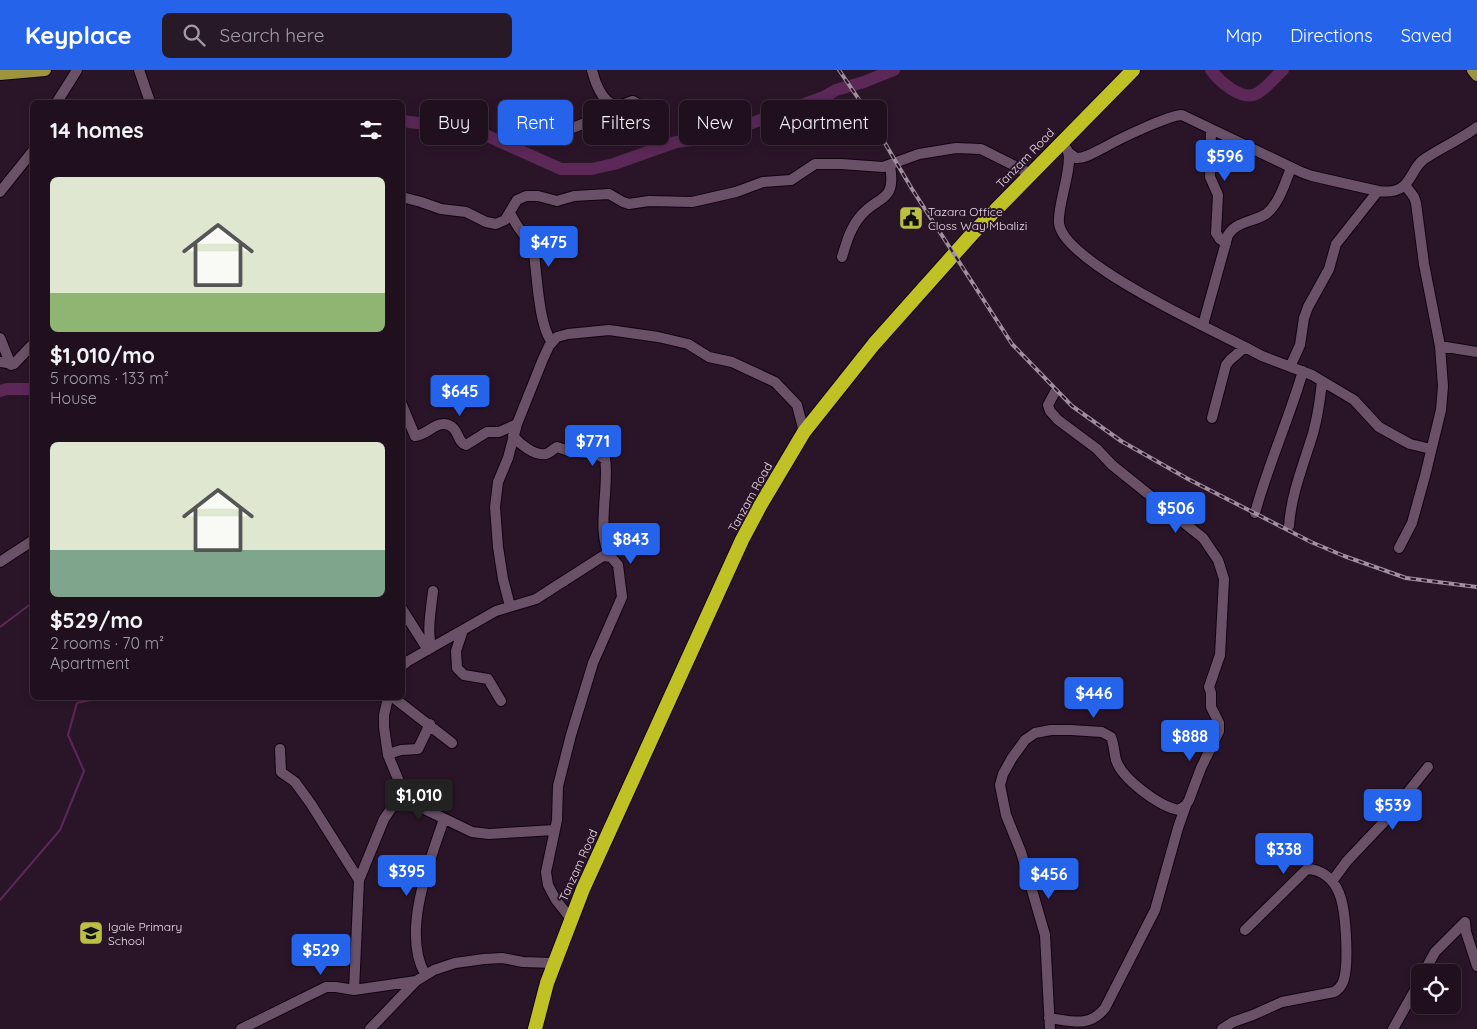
<!DOCTYPE html>
<html lang="en">
<head>
<meta charset="utf-8">
<style>
  :root { --surface:#20101e; --page:#281927; --text:#f1f3f6; --muted:#a29da4; --line:#3d303c; --accent:#2563eb }
  body { margin:0; font-family:Quicksand,sans-serif; background:var(--page); color:var(--text); height:100vh; display:flex; flex-direction:column; font-size:19px; white-space:nowrap }
  * { box-sizing:border-box; margin:0 }
  p { font-size:16px; color:var(--muted) }
  .icon { flex:none; width:28px; height:28px; fill:none; stroke:currentColor; stroke-width:2; stroke-linecap:round; stroke-linejoin:round }
  .map { position:relative; flex:1; overflow:hidden }
  .drawer { position:absolute; left:30px; top:30px; width:375px; height:600px; display:flex; flex-direction:column; background:var(--surface); border-radius:8px; box-shadow:0 2px 8px #0003,0 0 0 1px var(--line) }
  .drawer>* { flex:none }
  .top-card { position:absolute; left:420px; top:30px; width:475px; height:45px; display:flex; gap:10px }
  .controls { position:absolute; left:1411px; top:894px; display:grid; gap:10px }
  .controls a { display:grid; place-items:center; width:50px; height:50px; border-radius:8px; background:var(--surface); box-shadow:0 2px 8px #0003,0 0 0 1px var(--line); font-size:25px }
  .price { position:absolute; translate:-50% -42px; padding:0 11px; border-radius:5px; background:var(--accent); color:#fff; font-size:16px; line-height:32px; filter:drop-shadow(0 1px 2px #0008) }
  .price::after { content:''; position:absolute; left:50%; top:30px; width:15px; height:11px; margin-left:-8px; background:inherit; clip-path:polygon(0 0,100% 0,50% 100%) }
  .price.active { background:#222; color:#fff }
  ul { padding:0; list-style:none }
  li { display:grid; align-content:center; gap:10px; height:265px; padding:0 20px }
  li span { display:grid; place-items:center; height:155px; border-radius:8px; color:#555 }
  li>.icon { margin-inline-start:auto }
  span .icon { width:90px; height:90px; fill:#fffc; stroke-width:1 }
  li b { font-size:21px }
  h2 { display:flex; justify-content:space-between; align-items:center; height:60px; padding:0 20px; font-size:21px }
  .pill { padding:0 18px; border-radius:8px; background:var(--surface); box-shadow:0 2px 8px #0003,0 0 0 1px var(--line); font-size:18px; line-height:45px }
  .pill.active { background:var(--accent); color:#fff }
  header { display:flex; align-items:center; gap:30px; box-sizing:border-box; height:70px; padding:0 25px; background:var(--accent); color:#fff }
  header strong { font-size:24px }
  nav { display:flex; gap:28px; margin-inline-start:auto; font-size:18px }
  .search { width:350px; height:45px; background:var(--page); display:flex; align-items:center; gap:12px; box-sizing:border-box; padding:0 18px; border-radius:8px; color:var(--muted); font-size:19px }
  .map>svg:first-child { display:block }
  .lines { fill:none; stroke-linecap:round; stroke-linejoin:round }
  .stream { stroke:#5b2857; stroke-width:2 }
  .river { stroke:#5b2857; stroke-width:12 }
  .minor-casing { stroke:#110210; stroke-width:12 }
  .major-casing { stroke:#110210; stroke-width:14 }
  .highway-casing { stroke:#110210; stroke-width:16 }
  .minor { stroke:#6a5167; stroke-width:10 }
  .major { stroke:#9d943f; stroke-width:12 }
  .highway { stroke:#bfc124; stroke-width:14 }
  .rail-casing { stroke:#a08f9e; stroke-width:4 }
  .rail { stroke:#2a1528; stroke-width:2; stroke-dasharray:5.5; stroke-linecap:butt }
  .labels { text-anchor:middle; dominant-baseline:central; stroke-width:4; stroke-linejoin:round; paint-order:stroke }
  .street-label { font-size:12px; fill:#e9dbe7; stroke:#2a1528 }
  .poi-label { font-size:12px; fill:#e9dbe7; stroke:#2a1528; text-anchor:start }
</style>
</head>
<body>
<header>
<strong>Keyplace</strong>
<div class="search"><svg class="icon" aria-label="search" viewBox="0 0 24 24"><circle cx="10" cy="10" r="6"/><path d="M15 15l6 6"/></svg>Search here</div>
<nav><a>Map</a><a>Directions</a><a>Saved</a></nav>
</header>
<div class="map">
<svg width="1477" height="959" viewBox="0 0 1477 959">
  <rect width="100%" height="100%" fill="#2a1528"/>
  <g class="lines">
    <path class="stream" d="M0,557L32,533
      M0,830L60,760L84,701L68,665L77,633L100,628"/>
    <path class="river" d="M1211,0C1219,11 1241,31 1256,24C1266,19 1275,7 1283,0
      M402,51L459,58L483,64L561,99H591L614,94L676,72L700,69L724,63L824,27L836,20L864,12L894,0
      M0,321L7,319H32"/>
    <defs>
      <path id="minor" d="M139,0L150,32
        M57,32L77,0
        M1211,59L1210,107L1218,125L1216,163L1220,169L1226,173
        M546,68L588,52L629,44L637,40L638,34L633,31C628,32 623,36 617,35C603,35 595,12 592,0
        M1061,73C1063,75 1067,78 1068,82C1073,97 1057,136 1059,153C1062,191 1210,259 1245,277L1262,286L1312,305L1354,330L1379,357L1410,374L1431,379
        M1068,82L1076,88C1086,89 1096,81 1105,77C1119,69 1169,45 1182,45L1301,102L1312,106L1378,121C1385,122 1394,122 1401,118C1411,112 1413,98 1423,90C1440,78 1460,70 1477,57
        M0,122L32,82
        M402,127L421,132L441,139L466,142L486,152L496,154L505,150L517,130L526,126H538L557,131L574,126L609,124L623,132L629,134L649,131L692,132L736,122L763,112L791,110L815,94H841L883,97L919,84L956,78L981,79L1031,104
        M510,142C516,158 529,168 534,184C537,206 539,257 552,272
        M842,187C846,174 850,159 859,148C876,125 897,134 890,96
        M1203,255L1228,165C1236,151 1254,152 1266,144C1279,134 1285,113 1291,98
        M0,268L11,295
        M1440,276L1477,282
        M0,292L14,294L32,275
        M1290,297L1300,275L1304,248L1308,237L1329,199L1336,174L1378,121
        M402,335L415,366C428,365 439,347 452,357C459,362 458,373 466,375L487,362H499L517,354
        M1212,348L1226,295L1230,290L1245,277
        M513,366C520,374 534,386 546,384C550,383 553,379 557,377L569,381L596,384L605,389C610,416 595,464 611,487
        M1255,443C1268,395 1289,349 1303,301
        M1289,456C1291,427 1301,401 1310,373C1317,353 1320,331 1322,311
        M1399,478L1412,453L1425,406L1441,340L1443,316L1440,276L1424,194L1416,133L1414,127L1405,115
        M0,492L32,471
        M510,536L503,509L498,477L495,437L498,412L508,388L517,354L543,289L549,276L557,267L568,264L609,260L658,267L688,274L709,287L732,292L775,312L797,335L804,362
        M402,539L428,580
        M463,560L456,581L457,598L464,605L488,609L501,631
        M431,578C427,559 431,540 433,521
        M402,596L408,591L496,541L536,529L603,486L611,487L618,495L622,527L593,593L571,665L558,716L557,750L546,802L548,815L556,830L571,849
        M388,628L384,645V657L388,685L403,721L416,735L472,762L489,764L555,760
        M394,628L452,673
        M280,679L281,702L295,712L311,734L359,810
        M388,684L401,680L418,679L430,654
        M1333,810L1347,791L1384,752L1428,697
        M1465,852L1466,862L1477,896
        M1424,902L1435,882L1465,852
        M425,904C401,862 430,791 444,749
        M354,920L359,810L384,749L403,721
        M1049,948C1072,951 1089,958 1105,938L1155,840L1178,758L1186,735
        M241,959L326,917H336L354,920L416,911
        M370,959L416,911L434,900L455,893L484,889L502,888L523,892L554,893
        M1050,959L1045,865L1021,782L1006,745L1000,715L1003,704L1012,688L1025,670L1035,663L1051,660H1071L1102,662L1111,667C1114,674 1114,682 1116,690C1122,709 1160,737 1179,740L1186,735L1189,730L1201,698L1219,661V653L1211,637V623L1209,617L1220,585L1224,509L1218,490L1203,468L1112,395L1097,379L1058,350L1050,341L1048,335L1055,322
        M1222,959L1233,952L1253,945L1282,932L1334,922C1338,920 1340,918 1342,914C1350,899 1346,839 1339,823C1334,810 1322,799 1307,799L1245,860
        M1393,959L1420,911"/>
      <path id="major" d="M1473,0L1477,5
        M0,4L45,0"/>
      <path id="highway" d="M535,959L547,913L583,819L742,470L760,436L804,362L874,274L973,163L1133,0"/>
    </defs>
    <use href="#minor" class="minor-casing"/>
    <use href="#major" class="major-casing"/>
    <use href="#highway" class="highway-casing"/>
    <use href="#minor" class="minor"/>
    <use href="#major" class="major"/>
    <use href="#highway" class="highway"/>
    <defs>
      <path id="rail" d="M839,0L860,31L912,119L1012,274L1072,336L1121,371L1188,409L1311,472L1344,486L1406,508L1477,517"/>
    </defs>
    <use href="#rail" class="rail-casing"/>
    <use href="#rail" class="rail"/>
  </g>
  <defs>
    <symbol id="civic-square" viewBox="-11 -11 22 22"><rect x="-9" y="-9" width="18" height="18" rx="4" fill="#bcbf43" stroke="#2a1528"/><path d="M-.6-6.5H3V-4.5H.6V-3L4-1V1h2V6H-6V1h2V-1L-.6-3ZM-1.2 2.5V6h2.4V2.5Z" fill="#111"/></symbol>
    <symbol id="school-square" viewBox="-11 -11 22 22"><rect x="-9" y="-9" width="18" height="18" rx="4" fill="#bcbf43" stroke="#2a1528"/><path d="M0-5L7-2L0 1L-7-2ZM-4 1L0 2.5L4 1V4Q0 6-4 4Z" fill="#111"/></symbol>
  </defs>
  <g fill-rule="evenodd">
    <use href="#civic-square" x="897" y="134" width="28" height="28"/>
    <use href="#school-square" x="77" y="849" width="28" height="28"/>
  </g>
  <g class="labels">
    <g class="street-label">
      <text transform="translate(1025 88) rotate(-46)">Tanzam Road</text>
      <text transform="translate(750 427) rotate(-61)">Tanzam Road</text>
      <text transform="translate(578 795) rotate(-66)">Tanzam Road</text>
    </g>
    <g class="poi-label">
      <text x="928" y="141">Tazara Office<tspan x="928" dy="14">Closs Way Mbalizi</tspan></text>
      <text x="108" y="856">Igale Primary<tspan x="108" dy="14">School</tspan></text>
    </g>
  </g>
</svg>
<div class="controls">
<a><svg class="icon" aria-label="locate" viewBox="0 0 24 24"><circle cx="12" cy="12" r="6"/><path d="M12 2v4M12 18v4M2 12h4M18 12h4"/></svg></a>
</div>
<b class="price" style="left:1225px;top:112px">$596</b>
<b class="price" style="left:549px;top:198px">$475</b>
<b class="price" style="left:460px;top:347px">$645</b>
<b class="price" style="left:593px;top:397px">$771</b>
<b class="price" style="left:1176px;top:464px">$506</b>
<b class="price" style="left:631px;top:495px">$843</b>
<b class="price" style="left:1094px;top:649px">$446</b>
<b class="price" style="left:1190px;top:692px">$888</b>
<b class="price active" style="left:419px;top:751px">$1,010</b>
<b class="price" style="left:1393px;top:761px">$539</b>
<b class="price" style="left:1284px;top:805px">$338</b>
<b class="price" style="left:407px;top:827px">$395</b>
<b class="price" style="left:1049px;top:830px">$456</b>
<b class="price" style="left:321px;top:906px">$529</b>
<div class="top-card">
<a class="pill">Buy</a>
<a class="pill active">Rent</a>
<a class="pill">Filters</a>
<a class="pill">New</a>
<a class="pill">Apartment</a>
</div>
<section class="drawer">
<h2>14 homes<svg class="icon" aria-label="filters" viewBox="0 0 24 24"><path d="M4 7h16M4 17h16"/><circle cx="9" cy="7" r="2"/><circle cx="15" cy="17" r="2"/></svg></h2>
<ul>
<li><span style="background:linear-gradient(#dfe7d0 75%,#8fb573 0)"><svg class="icon" aria-label="home" viewBox="0 0 24 24"><path d="M3 11l9-7 9 7M6 9v11h12V9"/></svg></span><div><b>$1,010/mo</b><p>5 rooms · 133 m²</p><p>House</p></div></li>
<li><span style="background:linear-gradient(#dfe7d0 70%,#7fa58c 0)"><svg class="icon" aria-label="home" viewBox="0 0 24 24"><path d="M3 11l9-7 9 7M6 9v11h12V9"/></svg></span><div><b>$529/mo</b><p>2 rooms · 70 m²</p><p>Apartment</p></div></li>
</ul>
</section>
</div>
</body>
</html>
